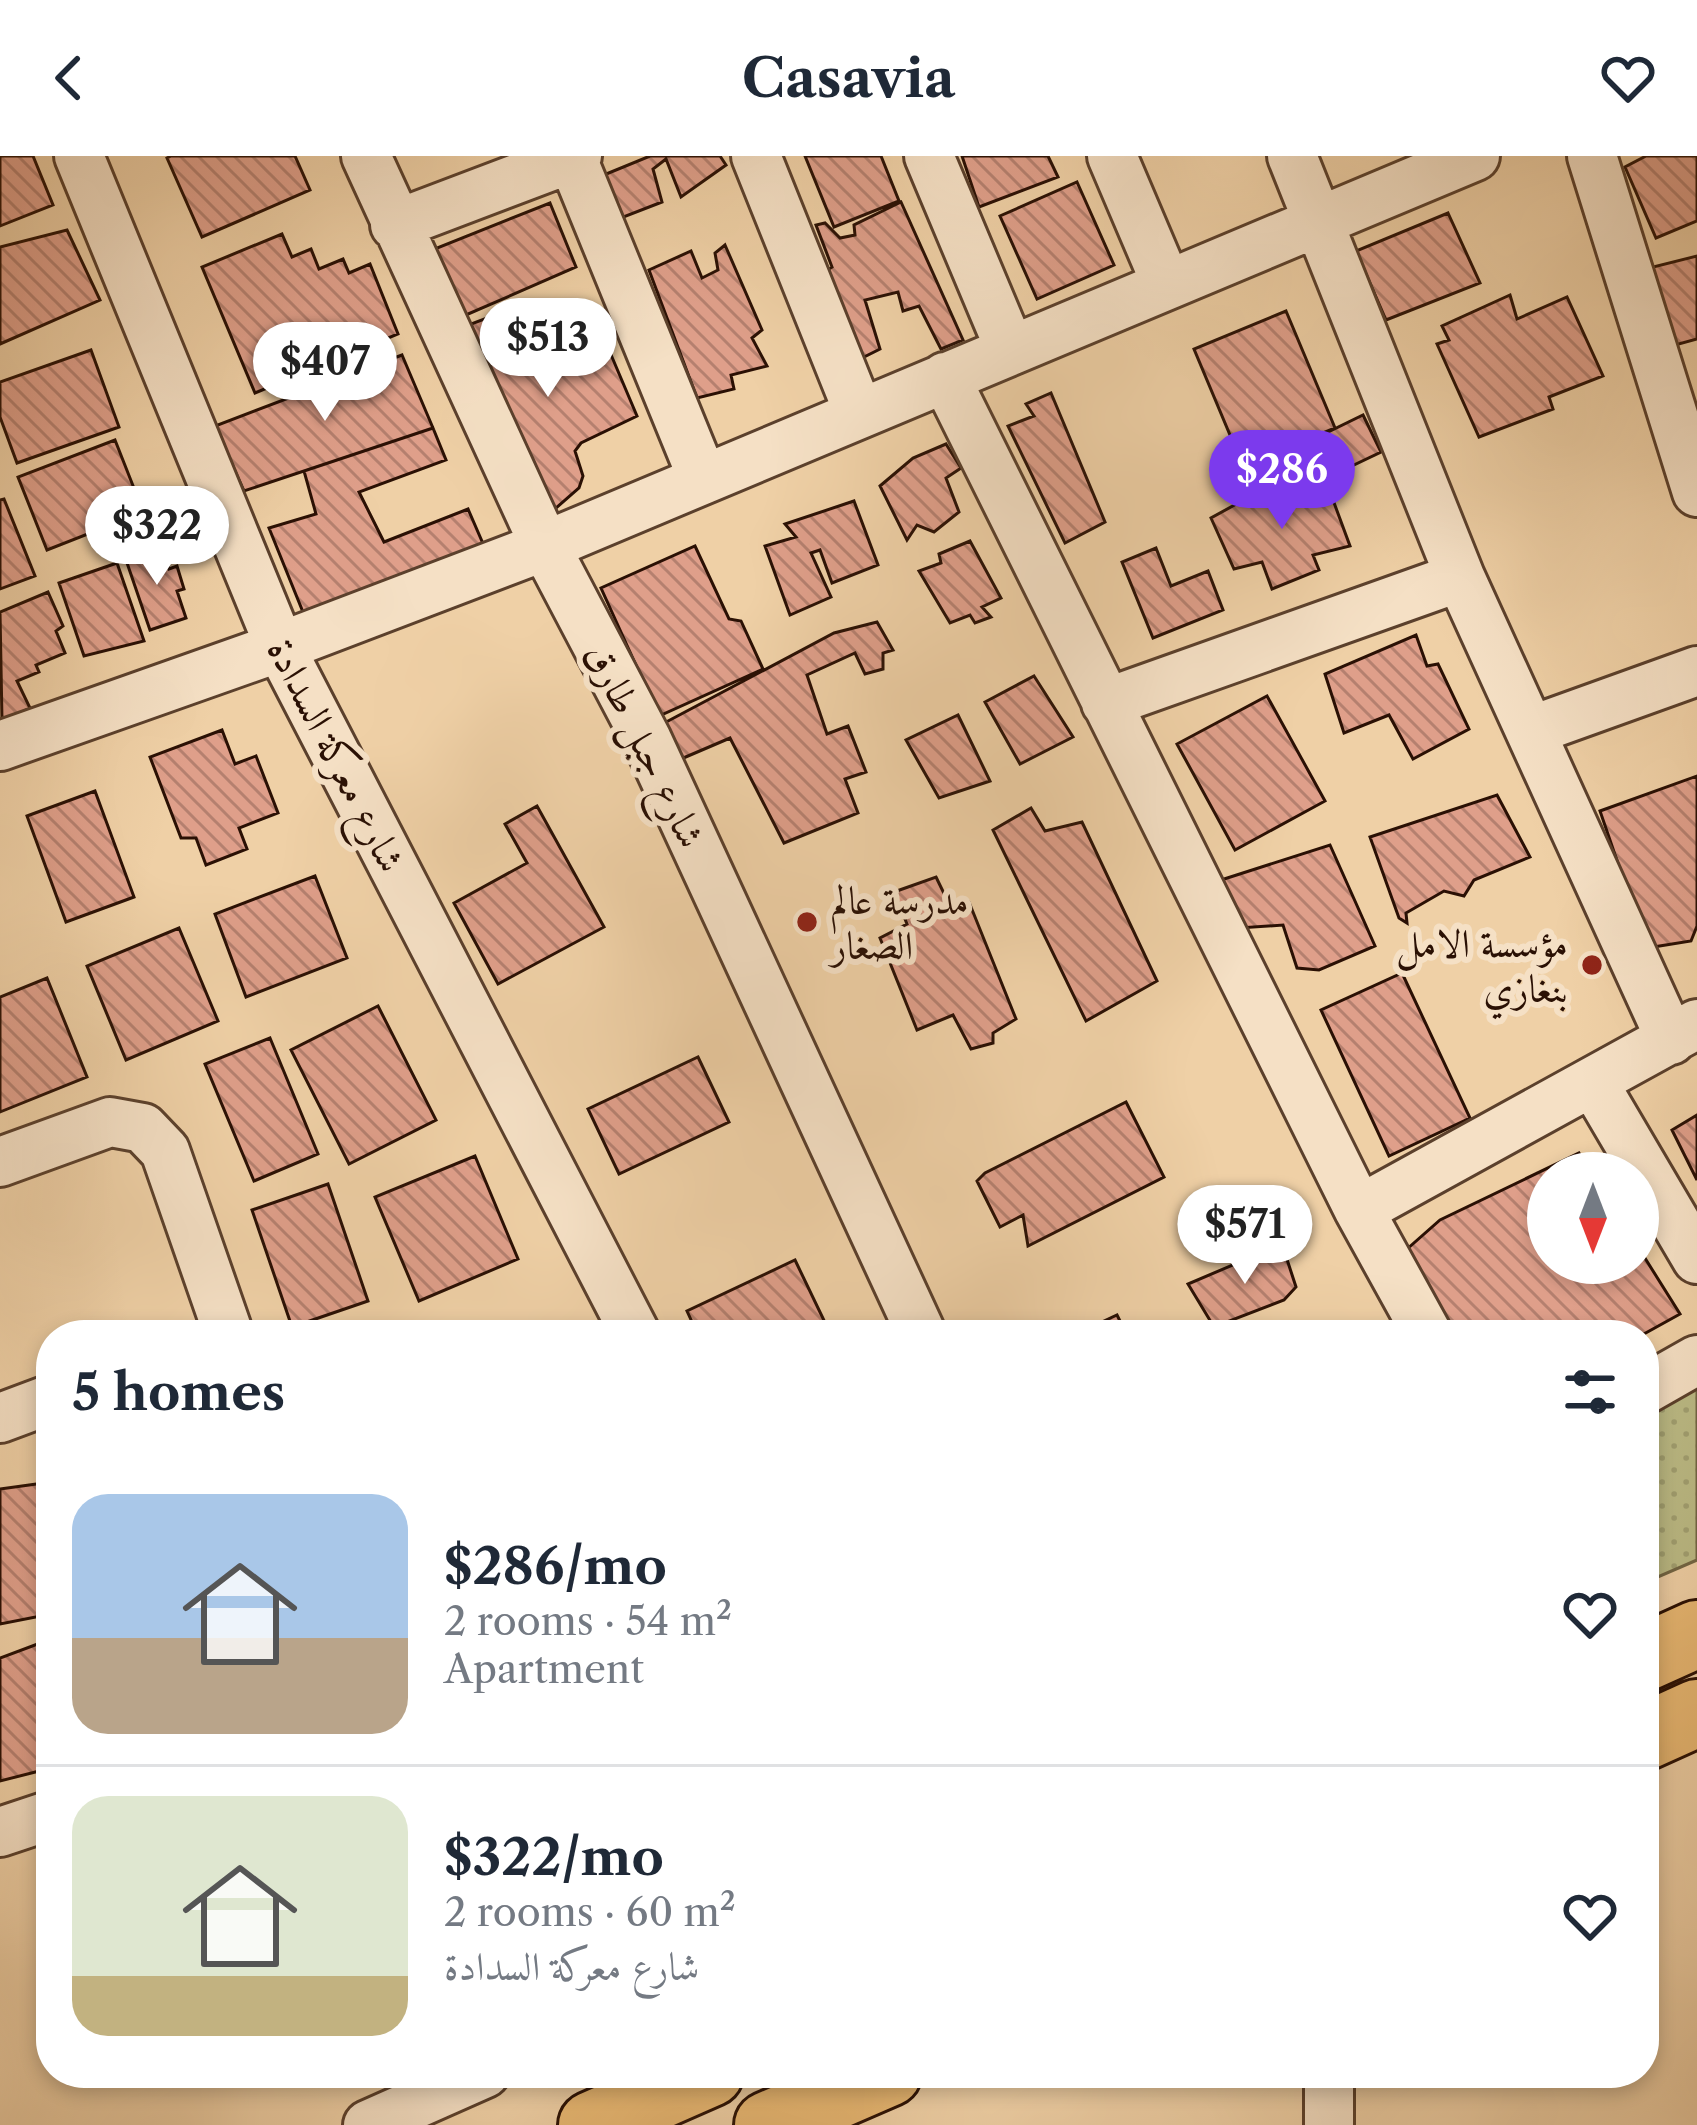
<!DOCTYPE html>
<html lang="en">
<head>
<meta charset="utf-8">
<style>
  :root { --surface:#fff; --page:#f6f6f7; --text:#1f2937; --muted:#747a83; --line:#e0e1e3; --accent:#7c3aed }
  body { margin:0; font-family:"Libre Caslon Text",Amiri,serif; background:var(--page); color:var(--text); height:100vh; display:flex; flex-direction:column; font-size:45px; white-space:nowrap }
  * { box-sizing:border-box; margin:0 }
  p { font-size:39px; color:var(--muted) }
  .icon { flex:none; width:66px; height:66px; fill:none; stroke:currentColor; stroke-width:2; stroke-linecap:round; stroke-linejoin:round }
  .map { position:relative; flex:1; overflow:hidden }
  .panel { position:absolute; left:36px; top:1164px; width:1623px; height:768px; display:flex; flex-direction:column; background:var(--surface); border-radius:48px; box-shadow:0 6px 18px #0003 }
  .panel>* { flex:none }
  .needle { width:78px; rotate:180deg }
  .buttons { position:absolute; left:1527px; top:996px; display:grid; gap:24px }
  .buttons a { display:grid; place-items:center; width:132px; height:132px; border-radius:50%; background:var(--surface); box-shadow:0 6px 18px #0003; font-size:60px }
  .price { position:absolute; translate:-50% -102px; padding:0 27px; border-radius:42px; background:#fff; color:#222; font-size:39px; line-height:78px; filter:drop-shadow(0 3px 6px #0008) }
  .price::after { content:''; position:absolute; left:50%; top:72px; width:36px; height:27px; margin-left:-18px; background:inherit; clip-path:polygon(0 0,100% 0,50% 100%) }
  .price.active { background:var(--accent); color:#fff }
  ul { padding:0; list-style:none }
  li { display:flex; align-items:center; gap:36px; height:300px; padding:0 36px }
  li+li { border-top:3px solid var(--line) }
  li span { display:grid; place-items:center; flex:none; width:336px; height:240px; border-radius:36px; color:#555 }
  li>.icon { margin-inline-start:auto }
  span .icon { width:144px; height:144px; fill:#fffc; stroke-width:1 }
  li b { font-size:51px }
  h2 { display:flex; justify-content:space-between; align-items:center; height:144px; padding:0 36px; font-size:51px }
  header { display:flex; justify-content:space-between; align-items:center; height:156px; padding:0 36px; background:var(--surface); font-size:54px; font-weight:700 }
  .map>svg:first-child { display:block }
  .park { fill:url(#park-dots); stroke:#726645; stroke-width:3 }
  .building { fill:url(#building-back-hatch); stroke:#2a1004; stroke-width:3 }
  .lines { fill:none; stroke-linecap:round; stroke-linejoin:round }
  .minor-casing { stroke:#5b402c; stroke-width:54 }
  .highway-casing { stroke:#2a1004; stroke-width:72 }
  .minor { stroke:#f5e0c5; stroke-width:48 }
  .highway { stroke:#e8b873; stroke-width:66 }
  .poi-dot { fill:#8f2418; stroke:#f5e0c5; stroke-width:4.5 }
  .labels { text-anchor:middle; dominant-baseline:central; stroke-width:12; stroke-linejoin:round; paint-order:stroke }
  .street-label { font-size:39px; fill:#2a1004; stroke:#f5e0c5 }
  .poi-label { font-size:39px; fill:#2a1004; stroke:#f5e0c5; text-anchor:start }
</style>
</head>
<body>
<header><svg class="icon" aria-label="back" viewBox="0 0 24 24"><path d="M15 5l-7 7 7 7"/></svg>Casavia<svg class="icon" aria-label="heart" viewBox="0 0 24 24"><path d="M12 20l-8-8c-3-5 5-10 8-4 3-6 11-1 8 4z"/></svg></header>
<div class="map">
<svg width="1697" height="1969" viewBox="0 0 1697 1969">
  <defs>
    <pattern id="park-dots" width="8" height="8" patternUnits="userSpaceOnUse" patternTransform="scale(3)"><rect width="8" height="8" fill="#bbbb86"/><path d="M2 2h.1M6 6h.1" fill="none" stroke="#a1a072" stroke-width="1.8" stroke-linecap="round"/></pattern>
    <pattern id="building-back-hatch" width="6" height="6" patternUnits="userSpaceOnUse" patternTransform="scale(3)"><rect width="6" height="6" fill="#df9f8a"/><path d="M-1 5l2 2M0 0l6 6M5-1l2 2" fill="none" stroke="#b5806f"/></pattern>
  </defs>
  <rect width="100%" height="100%" fill="#efd0a6"/>
  <filter id="stains"><feTurbulence type="fractalNoise" baseFrequency=".00167" numOctaves="4"/><feColorMatrix values="0 0 0 0 .2 0 0 0 0 .09 0 0 0 0 .02 0 0 0 .5 -.17"/></filter>
  <radialGradient id="worn" r=".72"><stop offset=".6" stop-color="#630" stop-opacity="0"/><stop offset="1" stop-color="#630" stop-opacity=".3"/></radialGradient>
  <path class="park" d="M1697,1224V1404L1644,1427V1255Z"/>
  <path class="building" d="M0,0H33L53,49L0,70Z
    M171,0H295L310,34L202,81L167,2Z
    M650,0H720L726,9L681,41L666,3L653,13L662,46L621,62L594,23Z
    M805,0H881L899,45L834,71Z
    M962,0H1048L1058,21L979,51Z
    M1646,0H1697V65L1656,82L1625,11Z
    M1077,26L1114,109L1037,143L1000,60Z
    M901,46L963,184L941,193L919,150L903,155L898,136L865,144L880,193L862,202L820,118L832,111L816,69L825,67L840,82L855,79L854,69Z
    M550,47L576,111L459,162L427,96Z
    M1448,57L1480,127L1386,164L1356,95Z
    M67,74L100,144L0,188V91Z
    M282,78L292,101L311,93L319,113L343,103L349,117L370,108L398,178L255,237L202,111Z
    M725,89L762,174L752,182L767,210L731,219L734,233L697,242L649,114L691,95L702,122L718,114L715,97Z
    M1697,100V183L1668,191L1645,113Z
    M1510,139L1517,163L1567,141L1603,220L1549,241L1553,253L1479,281L1437,188L1449,184L1442,170Z
    M527,147L551,214L609,194L637,260L581,287L575,295L583,320L579,332L548,359L463,171Z
    M1286,155L1335,272L1243,310L1194,193Z
    M91,194L119,271L17,307L0,261V226Z
    M402,199L433,272L244,335L215,270Z
    M1051,237L1105,366L1065,387L1008,270L1034,260L1026,248Z
    M1363,259L1381,296L1335,318L1318,281Z
    M433,272L446,304L359,336L384,386L468,353L484,390L307,466L269,372L316,358L304,315Z
    M115,284L141,350L113,360L116,367L47,394L18,321Z
    M946,288L961,312L946,322L959,356L934,376L917,369L907,384L880,330L913,302Z
    M1326,325L1350,390L1313,399L1319,414L1272,433L1262,406L1234,413L1211,362L1267,331L1274,344Z
    M4,343L35,420L0,433V344Z
    M854,345L878,409L832,427L820,394L811,397L831,441L790,459L765,390L796,381L785,368Z
    M970,385L1001,442L982,451L991,461L975,467L970,459L950,467L919,415L941,407L939,398Z
    M695,390L729,463L741,465L763,513L659,560L601,432Z
    M162,391L169,413L177,410L184,433L177,435L186,462L150,474L126,404Z
    M1156,392L1171,430L1208,415L1223,454L1153,482L1122,406Z
    M117,407L144,485L84,500L59,427Z
    M48,436L63,470L56,475L65,497L36,509L39,516L17,525L30,552L2,565L0,456Z
    M877,466L893,494L883,497V513L865,518L855,497L807,519L827,578L848,570L866,616L845,623L858,657L784,687L730,582L674,606L653,573L834,477Z
    M1416,479L1427,510L1438,508L1469,573L1413,603L1389,559L1344,577L1325,518Z
    M1034,520L1073,581L1020,608L985,546Z
    M1267,540L1325,645L1235,694L1177,588Z
    M958,559L990,625L939,642L906,584Z
    M222,574L235,608L256,600L278,657L239,672L247,693L206,709L196,682H181L150,601Z
    M1697,620V770L1691,785L1647,792L1600,655Z
    M95,635L134,741L66,766L27,660Z
    M1497,639L1530,701L1474,724L1464,740L1444,735L1406,757L1407,767L1399,762L1370,681Z
    M537,650L604,771L498,828L454,747L527,707L505,668Z
    M1031,652L1045,675L1082,666L1157,825L1086,865L993,674Z
    M1330,689L1375,790L1319,814L1297,812L1283,769L1239,772L1221,724Z
    M315,720L347,802L246,841L215,758Z
    M936,721L951,752L969,746L1016,863L993,877V887L971,893L953,859L917,874L880,782L907,768L894,736Z
    M179,772L218,865L126,904L87,810Z
    M1402,817L1470,962L1389,1000L1321,854Z
    M47,822L87,921L0,956V841Z
    M378,850L436,964L349,1008L291,894Z
    M270,882L318,998L254,1025L205,908Z
    M698,901L729,966L619,1018L588,953Z
    M1126,946L1164,1021L1028,1090L1023,1059L1000,1071L977,1025L985,1017Z
    M1697,959V1024L1672,974Z
    M1579,997L1592,1017H1548V1107H1638V1091L1680,1158L1642,1179H1431L1389,1109L1440,1064Z
    M475,1000L518,1103L419,1145L375,1041Z
    M328,1028L368,1145L292,1171L252,1054Z
    M1282,1088L1296,1131L1284,1144L1214,1171L1188,1128Z
    M795,1104L831,1179H698L687,1155Z
    M1117,1159L1127,1179H1074Z
    M51,1326V1458L0,1468V1333Z
    M51,1483V1612L0,1625V1502Z"/>
  <g class="lines">
    <defs>
      <path id="minor" d="M79,0L280,491L636,1179
        M366,0L545,390L647,584L922,1179
        M756,0L859,257
        M929,0L1010,193
        M1112,0L1166,127
        M1292,0L1460,421L1671,884
        M1592,0L1697,336
        M572,2L703,323
        M395,69L577,0
        M945,221L1359,1054L1697,868
        M1106,547L1460,421
        M1533,574L1697,515
        M0,590L280,491L545,390L1475,0
        M1594,928L1697,1103
        M0,1006L110,966L143,972L165,995L229,1179
        M1359,1054L1428,1179
        M1644,1234L1697,1204
        M0,1262L51,1243
        M0,1676L51,1659
        M368,1969L485,1917
        M1329,1969V1917"/>
      <path id="highway" d="M1644,1502L1697,1478
        M1644,1581L1697,1557
        M592,1969L710,1917
        M768,1969L888,1917"/>
    </defs>
    <use href="#minor" class="minor-casing"/>
    <use href="#highway" class="highway-casing"/>
    <use href="#minor" class="minor"/>
    <use href="#highway" class="highway"/>
  </g>
  <g class="poi-dot">
    <circle cx="807" cy="766" r="12"/>
    <circle cx="1592" cy="809" r="12"/>
  </g>
  <g class="labels">
    <g class="street-label">
      <text transform="translate(646 589) rotate(64)">شارع جبل طارق</text>
      <text transform="translate(337 599) rotate(63)">شارع معركة السدادة</text>
    </g>
    <g class="poi-label">
      <text x="831" y="744">مدرسة عالم<tspan x="831" dy="45">الصغار</tspan></text>
      <text x="1568" y="787" text-anchor="end">مؤسسة الامل<tspan x="1568" dy="45">بنغازي</tspan></text>
    </g>
  </g>
  <rect width="100%" height="100%" filter="url(#stains)"/>
  <rect width="100%" height="100%" fill="url(#worn)"/>
</svg>
<div class="buttons">
<a><svg class="needle" viewBox="-14 -14 28 28"><path d="M0-13l5 13h-10z" fill="#e53935"/><path d="M0 13l5-13h-10z" fill="#747a83"/></svg></a>
</div>
<b class="price" style="left:548px;top:244px">$513</b>
<b class="price" style="left:325px;top:268px">$407</b>
<b class="price active" style="left:1282px;top:376px">$286</b>
<b class="price" style="left:157px;top:432px">$322</b>
<b class="price" style="left:1245px;top:1131px">$571</b>
<section class="panel">
<h2>5 homes<svg class="icon" aria-label="filters" viewBox="0 0 24 24"><path d="M4 7h16M4 17h16"/><circle cx="9" cy="7" r="2"/><circle cx="15" cy="17" r="2"/></svg></h2>
<ul>
<li><span style="background:linear-gradient(#a9c7e8 60%,#b9a48a 0)"><svg class="icon" aria-label="home" viewBox="0 0 24 24"><path d="M3 11l9-7 9 7M6 9v11h12V9"/></svg></span><div><b>$286/mo</b><p>2 rooms · 54 m²</p><p>Apartment</p></div><svg class="icon" aria-label="heart" viewBox="0 0 24 24"><path d="M12 20l-8-8c-3-5 5-10 8-4 3-6 11-1 8 4z"/></svg></li>
<li><span style="background:linear-gradient(#dfe7d0 75%,#c2b280 0)"><svg class="icon" aria-label="home" viewBox="0 0 24 24"><path d="M3 11l9-7 9 7M6 9v11h12V9"/></svg></span><div><b>$322/mo</b><p>2 rooms · 60 m²</p><p>شارع معركة السدادة</p></div><svg class="icon" aria-label="heart" viewBox="0 0 24 24"><path d="M12 20l-8-8c-3-5 5-10 8-4 3-6 11-1 8 4z"/></svg></li>
</ul>
</section>
</div>
</body>
</html>
